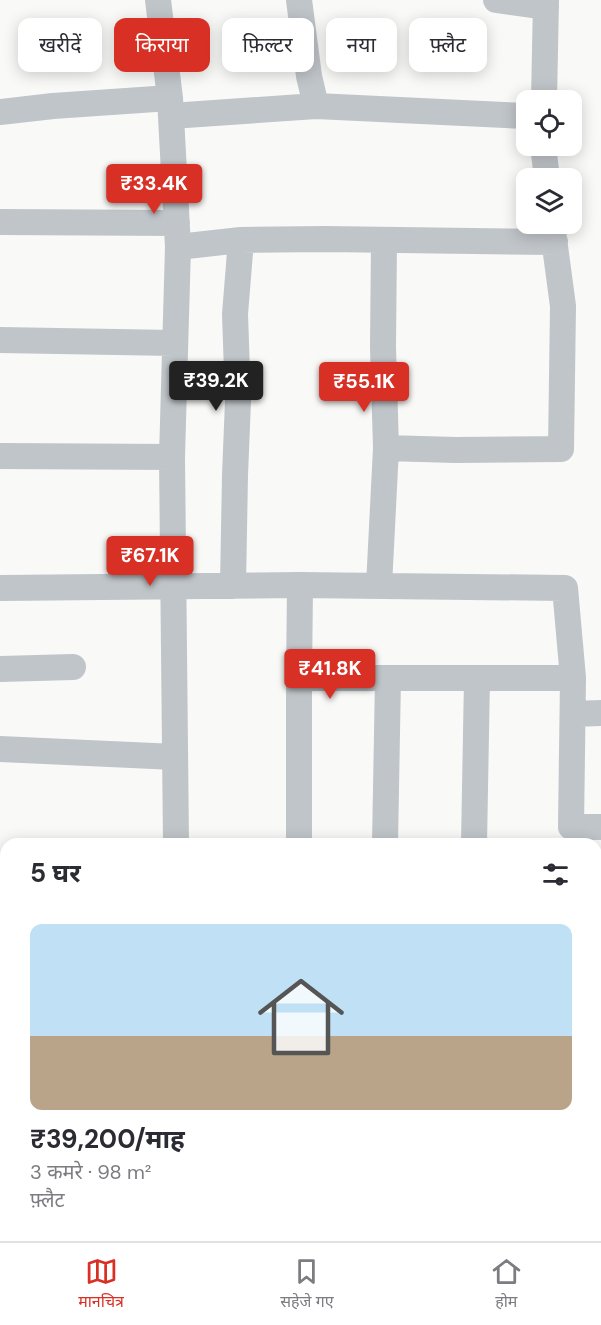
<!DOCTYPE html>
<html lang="hi">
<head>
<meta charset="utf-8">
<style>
  :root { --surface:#fff; --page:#f7f7f7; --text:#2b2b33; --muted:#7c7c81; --line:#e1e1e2; --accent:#d93025 }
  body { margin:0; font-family:"DM Sans","Noto Sans Devanagari",sans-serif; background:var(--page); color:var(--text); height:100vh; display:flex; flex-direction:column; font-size:22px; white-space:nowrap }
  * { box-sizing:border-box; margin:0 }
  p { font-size:20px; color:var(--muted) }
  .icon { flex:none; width:33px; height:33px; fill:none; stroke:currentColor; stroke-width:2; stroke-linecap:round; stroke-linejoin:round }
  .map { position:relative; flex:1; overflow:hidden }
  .drawer { position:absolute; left:0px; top:838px; width:602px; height:404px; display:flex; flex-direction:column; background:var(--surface); border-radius:18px 18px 0 0; box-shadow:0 3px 15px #0003 }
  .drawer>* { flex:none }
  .banner { position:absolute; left:18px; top:18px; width:566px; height:54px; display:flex; gap:12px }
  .buttons { position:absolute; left:516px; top:90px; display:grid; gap:12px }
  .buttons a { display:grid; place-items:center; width:66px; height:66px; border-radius:12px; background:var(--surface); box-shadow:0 3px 15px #0003; font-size:30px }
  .price { position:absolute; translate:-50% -51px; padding:0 14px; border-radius:6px; background:var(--accent); color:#fff; font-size:20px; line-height:39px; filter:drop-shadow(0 2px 3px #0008) }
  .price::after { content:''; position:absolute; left:50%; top:36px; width:18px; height:14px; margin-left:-9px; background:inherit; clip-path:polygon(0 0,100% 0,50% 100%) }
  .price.selected { background:#222; color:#fff }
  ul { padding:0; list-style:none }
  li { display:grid; align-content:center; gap:12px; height:318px; padding:0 30px }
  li+li { border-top:2px solid var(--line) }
  li span { display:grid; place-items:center; height:186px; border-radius:12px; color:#555 }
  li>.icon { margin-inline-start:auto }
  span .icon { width:108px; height:108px; fill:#fffc; stroke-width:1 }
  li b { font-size:26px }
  h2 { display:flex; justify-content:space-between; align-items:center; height:72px; padding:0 30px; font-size:26px }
  .pill { padding:0 21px; border-radius:12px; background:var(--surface); box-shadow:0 3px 15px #0003; font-size:21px; line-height:54px }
  .pill.selected { background:var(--accent); color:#fff }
  .tabs { display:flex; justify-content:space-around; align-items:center; height:84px; border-top:2px solid var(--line); background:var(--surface); font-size:16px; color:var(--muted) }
  .tabs a { display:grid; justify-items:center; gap:3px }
  .tabs .selected { color:var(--accent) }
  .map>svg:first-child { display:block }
  .green { fill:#d9ded6 }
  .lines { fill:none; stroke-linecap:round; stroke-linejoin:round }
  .minor { stroke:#c0c5c9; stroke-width:26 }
</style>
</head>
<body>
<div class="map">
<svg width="601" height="1241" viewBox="0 0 601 1241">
  <rect width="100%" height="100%" fill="#f9f9f7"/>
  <path class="green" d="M596,1031H601V1168H596Z"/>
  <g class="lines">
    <path class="minor" d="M158,0L170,98
      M299,0L309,76L316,106
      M496,0L546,7
      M544,100L546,0
      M0,112L53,106L170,98L178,247L172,457
      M171,116L316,106L526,116
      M543,146L547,178
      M0,222L177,223
      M178,247L241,240L325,239L555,242
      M0,340L174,343
      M386,448L456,450L561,449L563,306L552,224
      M0,456L172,457L176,844
      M300,585L565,588L573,678
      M233,586L235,475L238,401L235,314L241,240
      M379,586L386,448L383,347L384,241
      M0,588L300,585L299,678H573L571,827H601
      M0,669L73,667
      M299,678V844
      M573,714L601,713
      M0,749L175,757
      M385,844L388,678
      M474,844L477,678
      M0,922H6
      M0,1148H6
      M596,1183L601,1184
      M55,1236V1241
      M178,1236V1241
      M565,1236L568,1241
      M299,1241V1236
      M379,1241V1236
      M474,1241V1236"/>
  </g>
</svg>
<div class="buttons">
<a><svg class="icon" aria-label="locate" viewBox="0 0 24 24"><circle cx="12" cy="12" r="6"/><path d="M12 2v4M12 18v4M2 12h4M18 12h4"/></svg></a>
<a><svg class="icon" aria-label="layers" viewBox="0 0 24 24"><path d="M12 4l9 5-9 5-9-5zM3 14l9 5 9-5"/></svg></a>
</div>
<b class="price" style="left:154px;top:215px">₹33.4K</b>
<b class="price selected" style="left:216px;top:412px">₹39.2K</b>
<b class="price" style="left:364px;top:413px">₹55.1K</b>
<b class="price" style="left:150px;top:587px">₹67.1K</b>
<b class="price" style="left:330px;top:700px">₹41.8K</b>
<div class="banner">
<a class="pill">खरीदें</a>
<a class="pill selected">किराया</a>
<a class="pill">फ़िल्टर</a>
<a class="pill">नया</a>
<a class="pill">फ़्लैट</a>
</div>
<section class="drawer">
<h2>5 घर<svg class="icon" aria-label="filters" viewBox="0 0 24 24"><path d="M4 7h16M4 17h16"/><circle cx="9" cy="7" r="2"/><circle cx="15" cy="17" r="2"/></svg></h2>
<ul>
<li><span style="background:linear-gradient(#bfe0f5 60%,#b9a48a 0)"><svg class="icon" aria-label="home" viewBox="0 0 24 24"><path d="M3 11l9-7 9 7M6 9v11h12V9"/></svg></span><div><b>₹39,200/माह</b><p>3 कमरे · 98 m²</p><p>फ़्लैट</p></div></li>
</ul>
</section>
</div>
<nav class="tabs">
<a class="selected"><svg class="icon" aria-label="map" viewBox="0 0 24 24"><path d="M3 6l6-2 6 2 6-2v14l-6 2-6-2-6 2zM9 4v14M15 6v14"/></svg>मानचित्र</a>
<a><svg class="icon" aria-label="saved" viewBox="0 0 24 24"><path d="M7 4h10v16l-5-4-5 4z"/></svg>सहेजे गए</a>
<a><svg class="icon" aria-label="home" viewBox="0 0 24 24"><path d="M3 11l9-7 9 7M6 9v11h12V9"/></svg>होम</a>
</nav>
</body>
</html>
